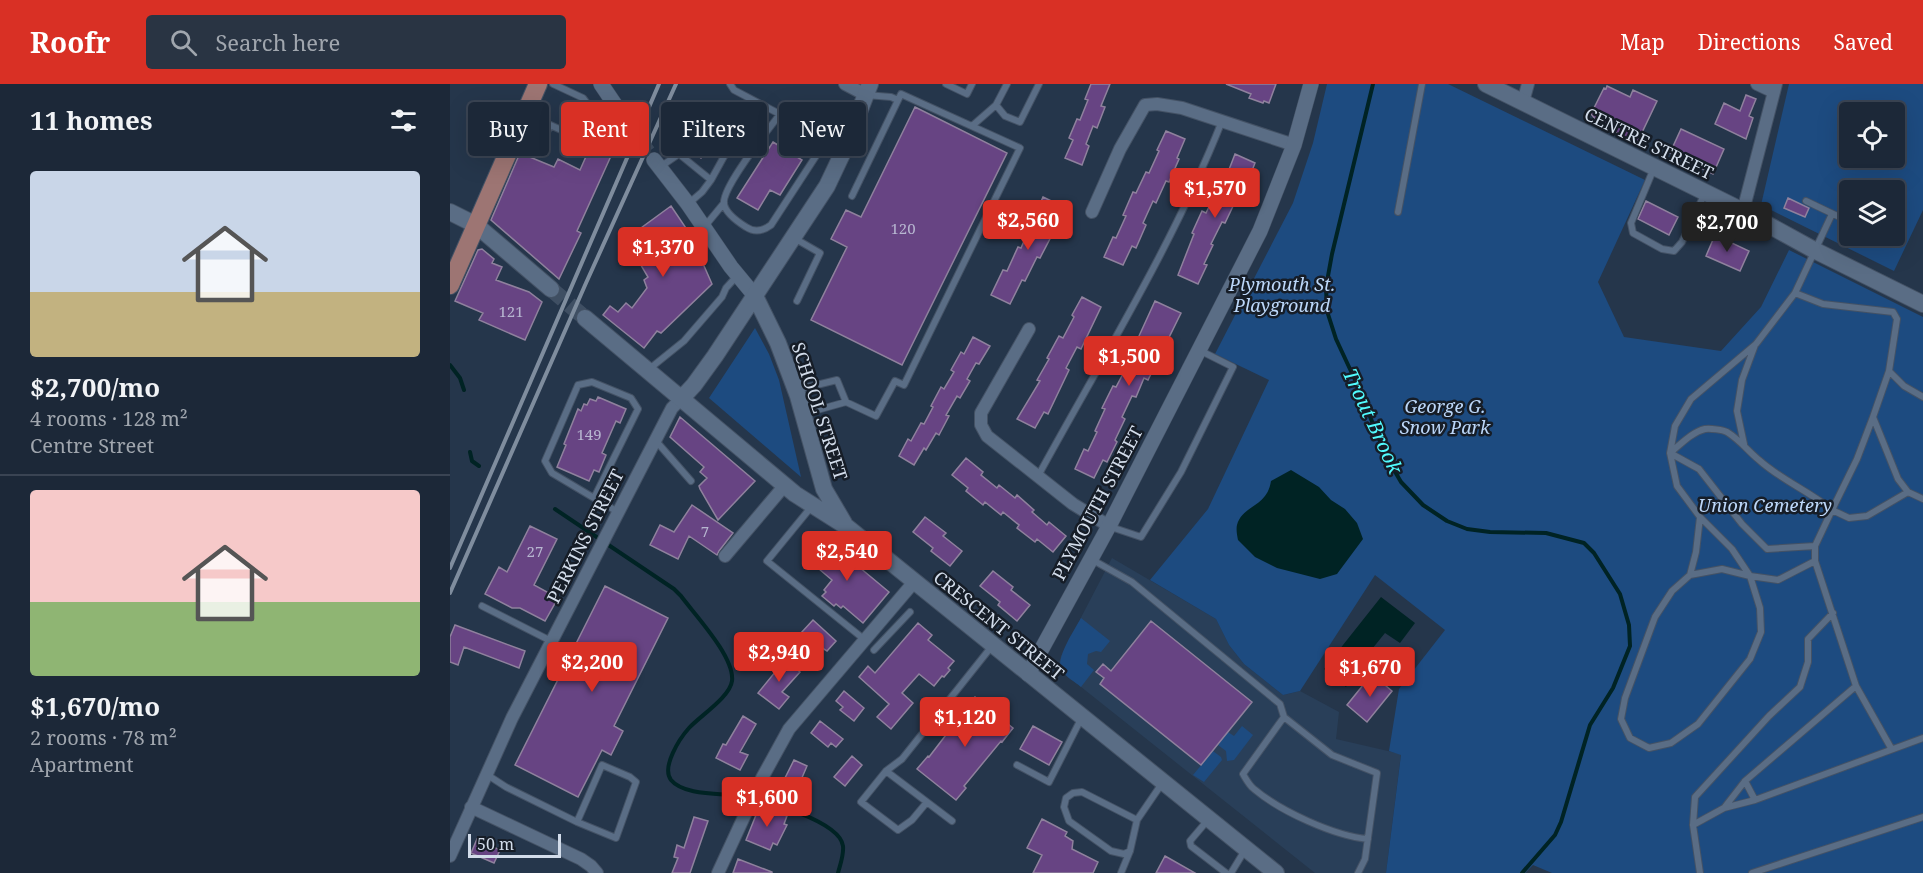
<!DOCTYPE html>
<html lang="en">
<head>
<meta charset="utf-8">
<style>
  :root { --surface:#1c2838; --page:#293443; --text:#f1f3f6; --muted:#a0a6ae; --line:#3a4453; --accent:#d93025 }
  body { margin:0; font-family:"Noto Serif",serif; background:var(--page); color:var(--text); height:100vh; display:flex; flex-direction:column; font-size:22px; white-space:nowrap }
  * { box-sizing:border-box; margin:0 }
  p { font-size:20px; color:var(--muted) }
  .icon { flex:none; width:33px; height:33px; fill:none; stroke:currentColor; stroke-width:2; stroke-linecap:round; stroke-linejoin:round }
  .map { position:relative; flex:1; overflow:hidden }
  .drawer { display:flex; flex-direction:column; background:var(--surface); width:450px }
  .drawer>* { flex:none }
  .hud { position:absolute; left:18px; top:18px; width:570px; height:54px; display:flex; gap:12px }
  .fabs { position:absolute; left:1389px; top:18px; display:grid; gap:12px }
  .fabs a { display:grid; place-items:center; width:66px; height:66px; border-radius:6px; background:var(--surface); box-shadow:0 6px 24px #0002,0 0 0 2px var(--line); font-size:30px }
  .scale { position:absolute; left:18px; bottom:15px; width:93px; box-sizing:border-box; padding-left:6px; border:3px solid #d2dcea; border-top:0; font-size:16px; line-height:21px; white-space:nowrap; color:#d2dcea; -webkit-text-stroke:4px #161d27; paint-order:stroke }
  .price { position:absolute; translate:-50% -51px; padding:0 14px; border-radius:6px; background:var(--accent); color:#fff; font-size:20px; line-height:39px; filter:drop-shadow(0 2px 3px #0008) }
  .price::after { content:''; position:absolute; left:50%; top:36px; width:18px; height:14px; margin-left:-9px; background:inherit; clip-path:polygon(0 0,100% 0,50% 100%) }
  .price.active { background:#222; color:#fff }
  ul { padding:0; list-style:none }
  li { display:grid; align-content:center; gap:12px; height:318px; padding:0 30px }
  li+li { border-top:2px solid var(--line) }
  li span { display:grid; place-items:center; height:186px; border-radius:6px; color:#555 }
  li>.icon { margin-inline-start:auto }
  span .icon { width:108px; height:108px; fill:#fffc; stroke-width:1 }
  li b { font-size:26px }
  h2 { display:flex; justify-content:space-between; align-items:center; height:72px; padding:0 30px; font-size:26px }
  .chip { padding:0 21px; border-radius:6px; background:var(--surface); box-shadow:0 6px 24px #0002,0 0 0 2px var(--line); font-size:21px; line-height:54px }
  .chip.active { background:var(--accent); color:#fff }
  header { display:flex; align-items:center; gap:36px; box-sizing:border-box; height:84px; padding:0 30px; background:var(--accent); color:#fff }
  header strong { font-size:28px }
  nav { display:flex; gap:33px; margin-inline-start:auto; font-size:21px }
  .search { width:420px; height:54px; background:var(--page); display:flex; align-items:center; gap:15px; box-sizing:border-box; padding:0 21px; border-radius:6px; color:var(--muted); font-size:22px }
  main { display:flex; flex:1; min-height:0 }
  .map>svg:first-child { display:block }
  .built { fill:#293f59 }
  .green { fill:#1d4b80; fill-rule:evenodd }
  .water { fill:#002324 }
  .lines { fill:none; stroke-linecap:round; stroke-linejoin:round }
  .stream { stroke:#002324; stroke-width:4 }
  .building { fill:#674483; stroke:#8f819d; stroke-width:1.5 }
  .tertiary-tunnel { stroke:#3f4f63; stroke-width:15; stroke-dasharray:15 8; stroke-linecap:butt }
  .secondary-tunnel { stroke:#3f4f63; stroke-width:16; stroke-dasharray:16 8; stroke-linecap:butt }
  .service-casing { stroke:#445265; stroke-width:8 }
  .minor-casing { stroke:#445265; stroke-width:14 }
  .tertiary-casing { stroke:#445265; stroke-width:16 }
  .secondary-casing { stroke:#445265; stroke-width:18 }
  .primary-casing { stroke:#445265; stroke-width:20 }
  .service { stroke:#5a6d85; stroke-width:6 }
  .minor { stroke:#5a6d85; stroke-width:12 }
  .tertiary { stroke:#5a6d85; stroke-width:15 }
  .secondary { stroke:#5a6d85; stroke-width:16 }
  .primary { stroke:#9d7573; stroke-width:18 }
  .rail { stroke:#7f8d9e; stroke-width:4 }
  .labels { text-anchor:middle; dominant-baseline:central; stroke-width:5; stroke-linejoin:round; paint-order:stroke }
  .number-label { font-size:15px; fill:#b7b6d0 }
  .street-label { font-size:18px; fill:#d2dcea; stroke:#161d27 }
  .park-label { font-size:18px; font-style:italic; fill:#bcd7f9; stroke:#161d27 }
  .water-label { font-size:20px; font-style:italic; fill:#51fcff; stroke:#161d27 }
</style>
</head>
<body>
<header>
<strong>Roofr</strong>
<div class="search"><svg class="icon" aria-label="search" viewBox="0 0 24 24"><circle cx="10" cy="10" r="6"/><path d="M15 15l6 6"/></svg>Search here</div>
<nav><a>Map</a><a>Directions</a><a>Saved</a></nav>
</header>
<main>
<section class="drawer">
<h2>11 homes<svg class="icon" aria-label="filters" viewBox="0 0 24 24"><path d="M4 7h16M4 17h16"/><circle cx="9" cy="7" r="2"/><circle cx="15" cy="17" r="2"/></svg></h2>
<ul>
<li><span style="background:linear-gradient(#c9d6e8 65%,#c2b280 0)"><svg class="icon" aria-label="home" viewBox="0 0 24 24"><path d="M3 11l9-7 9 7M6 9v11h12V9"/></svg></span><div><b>$2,700/mo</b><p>4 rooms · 128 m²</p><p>Centre Street</p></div></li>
<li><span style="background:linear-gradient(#f6c9c9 60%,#8fb573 0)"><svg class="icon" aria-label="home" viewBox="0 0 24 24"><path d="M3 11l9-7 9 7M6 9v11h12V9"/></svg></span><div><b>$1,670/mo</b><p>2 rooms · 78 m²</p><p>Apartment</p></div></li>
</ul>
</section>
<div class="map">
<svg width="1473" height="789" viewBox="0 0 1473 789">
  <rect width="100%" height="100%" fill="#25364b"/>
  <path class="built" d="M662,474L766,535L779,561L794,580L833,611L850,607L889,628L886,655L951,670L936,789H865L611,587L609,580L611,572Z"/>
  <path class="green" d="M877,0H998L1195,96L1148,198L1174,253L1271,267L1311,223L1339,166L1473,233V789H1102L1083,781L1075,789H936L951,671L939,667L949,605L995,546L925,491L850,607L833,611L794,580L779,561L766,535L700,496L758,425L819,296L765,270L843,119L863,59Z
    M1339,0H1473V126L1444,187L1311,121ZM1400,28H1444V74H1400ZM1400,106H1444V152H1400Z
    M305,244L319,270L329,296L351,393L259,314Z
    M631,534L660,557L651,568L646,567L638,570L637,580L644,586L631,603C625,598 616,593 612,587C604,576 625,545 631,534Z
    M792,642L803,651L784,676L777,677L776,667L768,661L778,648L784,652Z
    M763,667L771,673L772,676L754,698L743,691Z"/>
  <path class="water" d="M841,386L869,403L881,416L895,425L907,439L913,455L887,490L870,495L827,484L805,473L788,456C787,451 786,445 787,441C792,421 817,424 821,397Z
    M931,513L965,539L950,559L935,549L897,596L899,598L896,603L874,585Z"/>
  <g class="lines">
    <path class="stream" d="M923,0L882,170L876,203L877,227L886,255L906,298L936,372L951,398L973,421L997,437L1017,445L1040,448L1096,449L1134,459L1144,469L1170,510L1179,541L1180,562L1163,604L1140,641L1111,738L1105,751L1072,789
      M0,281L10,294L14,306
      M20,368L22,377L29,382
      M105,425L224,505L231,512C245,531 285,573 282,597C280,613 250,632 239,644C230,654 211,683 221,696C234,712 272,709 291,712C314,716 390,737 393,762C394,771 390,781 388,789"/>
  </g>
  <path class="building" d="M641,0H660L651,22L655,23L647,44L643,42L636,60L639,62L632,81L615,74L623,56L619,54L627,35L630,36L638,16L635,15Z
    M776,0H826L819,19L814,17L813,19L799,14L801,10Z
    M1157,2L1180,13L1183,6L1207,17L1187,59L1163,47L1165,44L1146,36L1141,30L1154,4L1156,5Z
    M1296,11L1306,15L1299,32L1303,34L1296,55L1265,40L1274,19L1290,27Z
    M465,23L557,69L452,281L361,236L397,163L381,155L396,126L411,133Z
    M248,25L273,42L251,74L233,62L239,53L232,49Z
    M150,41L171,50L127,147L131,149L109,195L41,136L70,69L104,83L108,75L130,86Z
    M1231,45L1274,65L1263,90L1220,69Z
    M716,47L735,55L727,74L729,75L719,98L716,97L706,119L703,117L693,139L696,141L686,164L682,162L673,181L654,173L663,153L666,154L676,132L673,131L683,108L686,109L696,88L699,89L709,67L707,66Z
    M323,58L352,76L330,111L320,106L308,126L287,114Z
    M785,70L805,79L789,120L785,118L775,139L772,138L761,160L763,161L754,180L757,181L748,200L728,191L744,150L742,149L752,127L756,129L766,108L770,109Z
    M593,113L612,122L600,147L603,149L590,174L587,173L575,197L572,196L560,220L541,211L553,186L557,187L568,163L571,164Z
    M1338,114L1359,124L1355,133L1334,124Z
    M1196,117L1228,133L1219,151L1188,135Z
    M221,122L240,150L262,200L211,249L207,247L194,264L153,231L160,222L168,228L176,219L182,224L197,204L194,196L198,193L182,166L191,144Z
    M1265,151L1299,167L1290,187L1256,172Z
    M32,165L44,175L42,179L52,183L46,196L79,208L92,218L75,256L29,236L33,229L5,217L28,166Z
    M632,213L651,223L631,265L627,263L616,284L619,286L598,330L594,328L585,344L567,335L590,297L587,296L599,275L597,274L609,252L613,254L624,233L622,231Z
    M705,217L731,229L698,296L694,294L686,313L682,312L672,333L675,335L665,356L667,358L657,378L653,376L644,394L625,385L634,365L638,367L647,348L645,347L655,325L652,324L663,302L666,303L676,284L679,286L694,254L689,252Z
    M523,253L540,262L529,280L526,279L517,295L520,297L510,314L507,312L496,331L499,332L489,351L486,349L476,366L474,364L464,381L449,372L458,355L461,357L471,339L474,340L483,323L481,322L491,303L494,305L504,288L501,286L511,268L514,270Z
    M148,313L176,325L170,339L166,337L152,369L156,371L149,388L144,386L139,397L107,383L116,361L114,360L128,325L131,327L134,320L137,321L140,315L146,317Z
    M230,333L305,397L268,436L250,405L249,402L257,394L250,388L254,383L220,353Z
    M516,374L533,388L531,391L547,404L549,401L565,414L567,411L584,426L582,428L597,441L599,438L616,452L603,468L587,455L585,458L567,444L569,441L553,428L551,431L535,418L533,421L516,407L518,404L502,391Z
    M242,421L283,449L269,467L267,471L239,452L228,475L200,461L210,441L224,448Z
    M475,433L496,449L493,452L512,467L500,482L481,467L483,464L463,448Z
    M80,442L107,455L84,501L108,514L95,537L70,524H62L35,510L49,483L57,488Z
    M373,453L439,508L413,539L393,522L391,524L386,520L384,522L372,512L376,508L374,506L382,496L356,474Z
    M543,487L563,503L561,506L580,521L567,537L548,521L550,518L530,502Z
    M155,502L218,534L164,642L173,647L161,671L152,666L128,713L65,681Z
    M363,536L386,557L377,567L366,560L365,562L351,549Z
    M701,537L802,618L751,681L650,600L654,594L646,588L653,580L661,587Z
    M468,539L482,551L478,556L504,577L498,584L500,586L494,593L492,592L484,602L469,590L452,609L463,619L441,645L427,633L439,620L409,593L418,582L425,589Z
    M5,541L75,567L69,584L14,563L8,581L0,578V553Z
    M332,573L350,588L332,608L339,613L329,625L308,609L326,587L322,584Z
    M922,590L942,607L917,638L897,621Z
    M394,607L414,624L404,637L390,626L393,623L386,617Z
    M525,613L563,644L552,658L551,657L514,702L516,704L506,716L467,685L478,672L479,673Z
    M293,632L306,640L290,668L298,671L290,686L266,674L273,660L276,661Z
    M370,637L393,655L386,663L381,659L378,663L361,649Z
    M583,642L612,658L599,681L570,665Z
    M402,672L412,681L395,702L384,693Z
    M344,676L357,682L348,703L334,696Z
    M310,721L337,732L334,740L337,741L327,761L323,759L320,766L296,756Z
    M244,733L258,737L240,789H222L228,774L224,773L227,761L234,764Z
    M592,735L617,748L615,752L623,757L622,765L648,778L643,789H583L592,771L577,764Z
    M27,755L50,766L44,779L21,769Z
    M715,772L745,789H706Z
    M288,775L322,788V789H283Z"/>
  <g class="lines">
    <path class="tertiary-tunnel" d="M176,37L204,76"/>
    <path class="secondary-tunnel" d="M101,205L135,234"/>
    <defs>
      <path id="service" d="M280,0L284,6L394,64
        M496,0L517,10L522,0
        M557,0L546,21L555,32L570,38L589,0
        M416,11L441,13L448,16
        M330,30C319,45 271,104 274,120C276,130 288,138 296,143C305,149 313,147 321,141L377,55
        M78,31L129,54L142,26L133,14L103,0
        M522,42L546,21
        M90,65L100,41
        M210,83L229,70L261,96L252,108L238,120
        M1204,84L1181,139L1183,149L1212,165L1224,167L1232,158L1255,109
        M261,96L282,58
        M1356,117L1400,138
        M948,128L972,0
        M1382,130L1345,209L1373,220L1443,228L1447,235L1439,287L1454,302L1473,313
        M255,142L274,119
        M1426,152L1445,160
        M344,154L370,169L347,217
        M1345,209L1306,260L1241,315L1225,342L1220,369C1230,361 1242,348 1255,345C1260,344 1273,346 1277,348C1290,356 1298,367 1309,376C1331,396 1359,407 1382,426L1365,462
        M198,286L234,257L272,213L276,204L287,192
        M142,298L181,314L188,325L144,414L102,389L95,377L128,301Z
        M346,306L387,296L396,318
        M353,330L396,318L426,332L445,297L454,301L570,64L451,10L402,112
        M1423,333L1439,287
        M206,357L241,397
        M1294,360L1287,327L1292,296L1305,261
        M588,392C652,275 723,161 772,37
        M1458,408L1417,432L1399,434L1382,426L1407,375L1423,333L1448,395L1458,408L1473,415
        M144,414L168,428
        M362,422L317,477L415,556
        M661,443L691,453L731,388L783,283L749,266
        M641,475L682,498L830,620L834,633L882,671L927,689L915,775L908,789
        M1272,485L1300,492L1310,524L1311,548L1300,575L1248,640L1221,659L1199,664L1180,654L1171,635L1175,614L1205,533L1222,507L1240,491Z
        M1240,491L1246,468L1250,433
        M32,522L101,557
        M424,566L460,528
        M1406,602L1441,664
        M834,633L793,690C796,695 799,701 804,705C830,727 884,752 918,755
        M567,681L599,698L631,635
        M436,687L411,718L448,746L462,736L477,718
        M36,690L56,703L127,738L152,681L180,693L186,698L166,754L127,738
        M1295,697L1305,716L1274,724L1295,697L1406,602L1365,477V462L1317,465L1292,440L1249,385L1220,369L1227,402L1250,433L1282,465L1300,492L1328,496L1365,477
        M1305,716L1473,654
        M502,737L436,687L452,675L542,562
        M757,737L740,757L741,762L776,789
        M1243,741L1274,724
        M680,767L674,770L661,767L619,737L614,723L616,714L623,709L632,708L687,736
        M671,789L680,767L687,736L713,698
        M781,789L795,766
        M1250,789L1243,741L1245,713L1319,632L1350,603L1358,578V555L1383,529
        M1302,789L1473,733"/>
      <path id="minor" d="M395,0L416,11
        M1307,0L1324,8
        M1073,18L1078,0
        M1293,127L1326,0
        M642,128L670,65L695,21L707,20L732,24L844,61
        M579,245L531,329V341L537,352L623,420L659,442
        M275,472L335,401
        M21,723L131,775L141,782L147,789
        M0,772L62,634L222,324L231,315
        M268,789L312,694L339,645L464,498"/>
      <path id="tertiary" d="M151,0L176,37
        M204,76L238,120L281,183L305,212
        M578,590L659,442L810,147L844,61L861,0"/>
      <path id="secondary" d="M1036,0L1293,127L1364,166L1473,220
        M0,128L26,141L101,205
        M305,212L328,259L348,312L374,405L394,439
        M135,234L345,410L397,443L826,789
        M231,315L244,301L265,272L377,102L395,64L420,0"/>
      <path id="primary" d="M0,201L88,0"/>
    </defs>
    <use href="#service" class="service-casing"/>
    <use href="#minor" class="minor-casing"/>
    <use href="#tertiary" class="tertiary-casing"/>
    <use href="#secondary" class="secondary-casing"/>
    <use href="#primary" class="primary-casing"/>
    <use href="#service" class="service"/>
    <use href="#minor" class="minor"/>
    <use href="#tertiary" class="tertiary"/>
    <use href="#secondary" class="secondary"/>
    <use href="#primary" class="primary"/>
    <path class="rail" d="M0,484L209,0
      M0,509L136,199L226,0"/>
  </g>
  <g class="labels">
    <g class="number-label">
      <text x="453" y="144">120</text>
      <text x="61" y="227">121</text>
      <text x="139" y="350">149</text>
      <text x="255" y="447">7</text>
      <text x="85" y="467">27</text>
    </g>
    <g class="street-label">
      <text transform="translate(1199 59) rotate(26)">CENTRE STREET</text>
      <text transform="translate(370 327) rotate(72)">SCHOOL STREET</text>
      <text transform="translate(647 419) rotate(-62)">PLYMOUTH STREET</text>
      <text transform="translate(135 452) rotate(-63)">PERKINS STREET</text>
      <text transform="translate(549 541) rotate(39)">CRESCENT STREET</text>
    </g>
    <g class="park-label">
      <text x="832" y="200">Plymouth St.<tspan x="832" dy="21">Playground</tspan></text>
      <text x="995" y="322">George G.<tspan x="995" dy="21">Snow Park</tspan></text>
      <text x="1315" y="421">Union Cemetery</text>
    </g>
    <g class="water-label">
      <text transform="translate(923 337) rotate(65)">Trout Brook</text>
    </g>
  </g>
</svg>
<div class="fabs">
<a><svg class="icon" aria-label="locate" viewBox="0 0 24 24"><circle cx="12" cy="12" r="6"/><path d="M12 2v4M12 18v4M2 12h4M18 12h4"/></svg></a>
<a><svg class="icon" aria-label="layers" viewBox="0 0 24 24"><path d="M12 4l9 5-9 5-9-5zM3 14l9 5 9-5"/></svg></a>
</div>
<div class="scale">50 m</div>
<b class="price" style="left:765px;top:135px">$1,570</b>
<b class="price" style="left:578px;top:167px">$2,560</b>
<b class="price active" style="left:1277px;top:169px">$2,700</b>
<b class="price" style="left:213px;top:194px">$1,370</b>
<b class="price" style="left:679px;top:303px">$1,500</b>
<b class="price" style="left:397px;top:498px">$2,540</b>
<b class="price" style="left:329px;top:599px">$2,940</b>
<b class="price" style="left:142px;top:609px">$2,200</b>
<b class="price" style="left:920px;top:614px">$1,670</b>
<b class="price" style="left:515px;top:664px">$1,120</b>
<b class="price" style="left:317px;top:744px">$1,600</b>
<div class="hud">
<a class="chip">Buy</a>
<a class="chip active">Rent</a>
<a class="chip">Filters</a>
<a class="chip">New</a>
</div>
</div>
</main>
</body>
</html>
